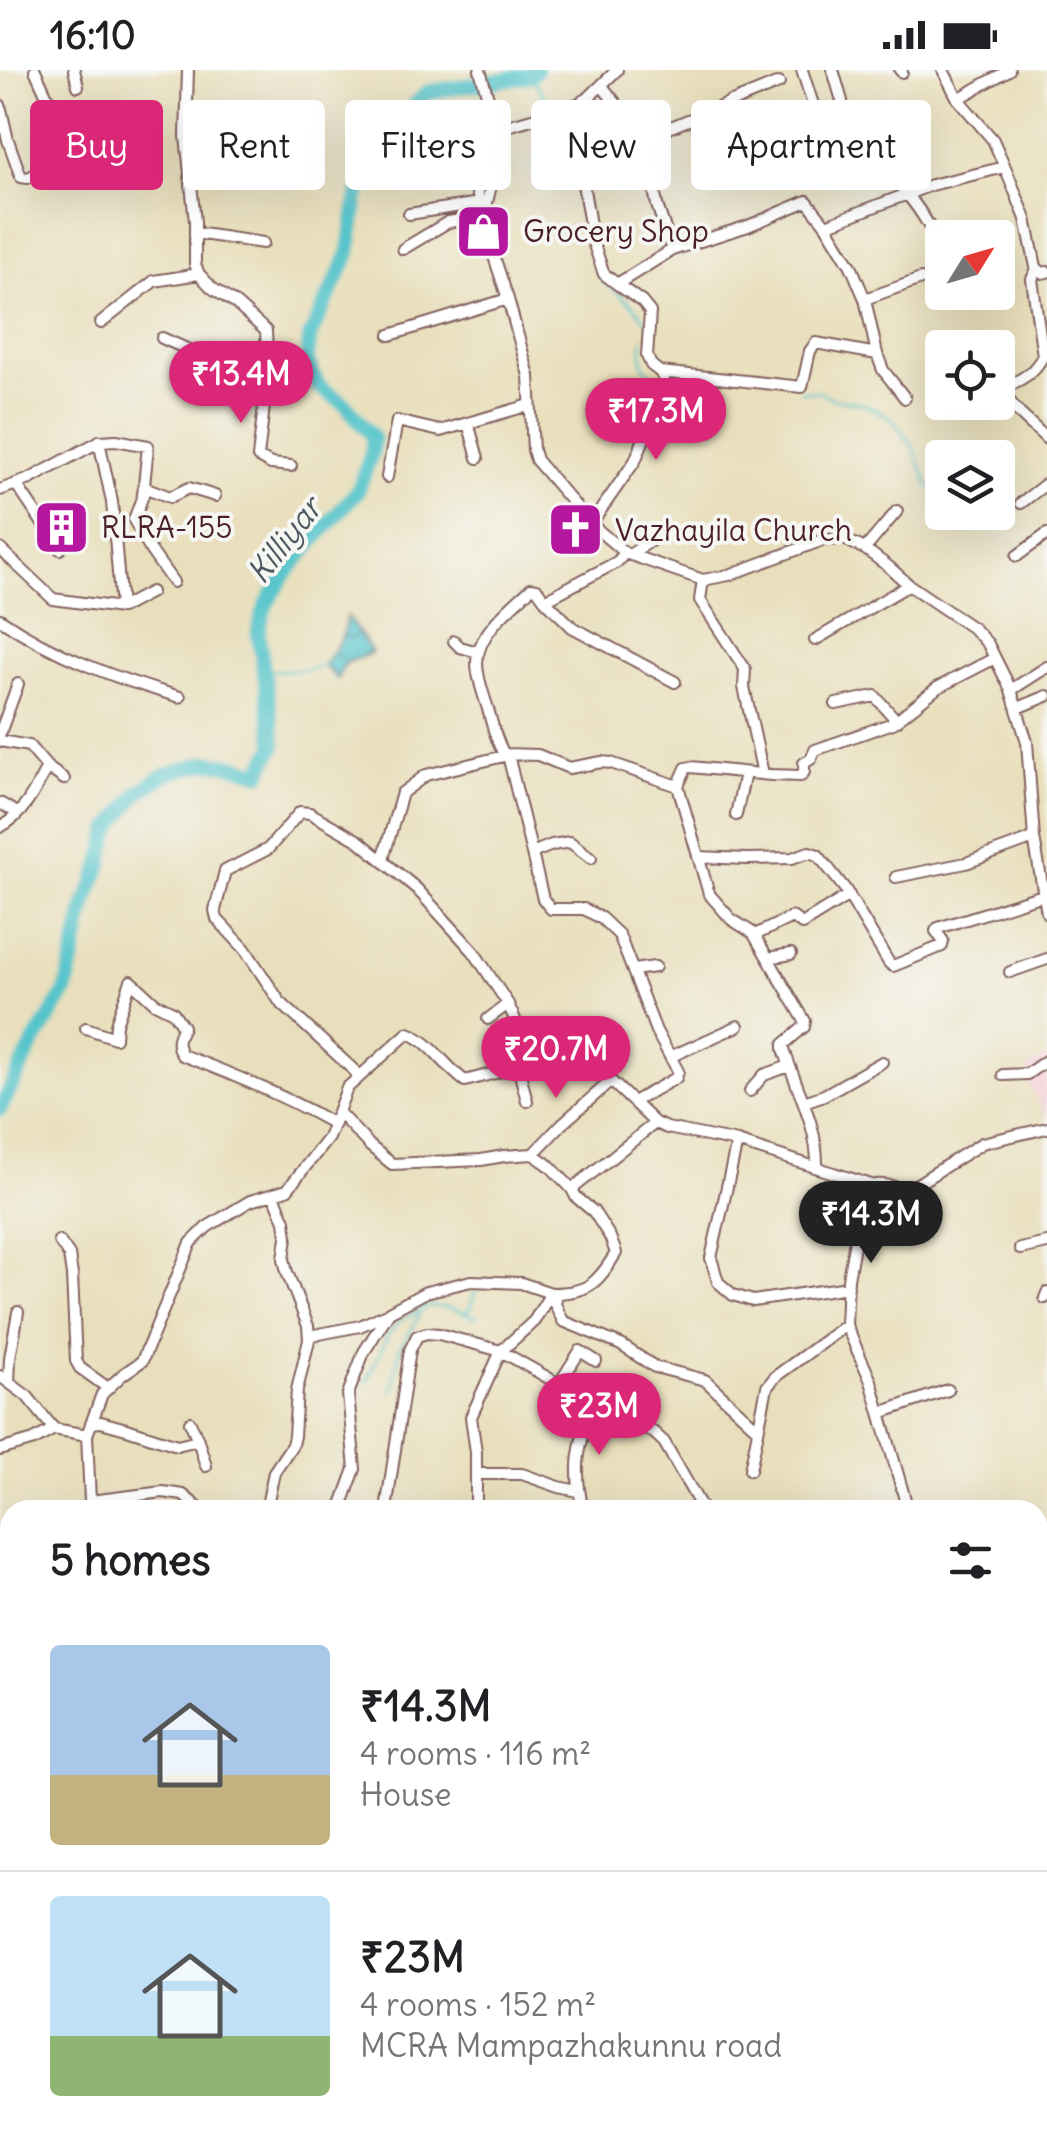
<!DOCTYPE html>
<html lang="en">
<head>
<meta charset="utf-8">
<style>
  :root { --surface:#fff; --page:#f2f2f2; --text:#202124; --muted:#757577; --line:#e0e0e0; --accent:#db2777 }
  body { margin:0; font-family:Delius,sans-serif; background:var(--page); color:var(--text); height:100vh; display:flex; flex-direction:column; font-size:38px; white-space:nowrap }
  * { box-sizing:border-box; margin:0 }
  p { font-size:32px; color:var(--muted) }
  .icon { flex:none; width:55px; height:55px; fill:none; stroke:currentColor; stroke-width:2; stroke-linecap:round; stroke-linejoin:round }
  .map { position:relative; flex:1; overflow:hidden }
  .side { position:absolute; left:0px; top:1430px; width:1048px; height:642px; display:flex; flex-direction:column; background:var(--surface); border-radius:30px 30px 0 0; box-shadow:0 10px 40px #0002 }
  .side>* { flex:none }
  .hud { position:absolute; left:30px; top:30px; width:988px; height:90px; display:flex; gap:20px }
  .needle { width:65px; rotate:53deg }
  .tools { position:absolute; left:925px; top:150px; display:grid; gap:20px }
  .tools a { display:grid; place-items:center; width:90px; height:90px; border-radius:10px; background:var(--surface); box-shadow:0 10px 40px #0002; font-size:50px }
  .price { position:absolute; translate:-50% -85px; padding:0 22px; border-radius:35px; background:var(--accent); color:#fff; font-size:32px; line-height:65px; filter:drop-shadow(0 2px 5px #0008) }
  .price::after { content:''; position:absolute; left:50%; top:60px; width:30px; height:22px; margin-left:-15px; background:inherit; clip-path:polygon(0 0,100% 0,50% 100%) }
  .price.active { background:#222; color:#fff }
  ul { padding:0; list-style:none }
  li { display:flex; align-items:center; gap:30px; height:250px; padding:0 50px }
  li+li { border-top:2px solid var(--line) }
  li span { display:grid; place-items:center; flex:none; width:280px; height:200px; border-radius:10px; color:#555 }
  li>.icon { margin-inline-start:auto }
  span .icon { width:120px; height:120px; fill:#fffc; stroke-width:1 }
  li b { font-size:42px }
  h2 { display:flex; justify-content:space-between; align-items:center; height:120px; padding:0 50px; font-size:42px }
  .chip { padding:0 35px; border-radius:10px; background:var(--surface); box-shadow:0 10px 40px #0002; font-size:35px; line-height:90px }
  .chip.active { background:var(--accent); color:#fff }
  .status { display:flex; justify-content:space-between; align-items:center; height:70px; padding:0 50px; background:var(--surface); direction:ltr }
  .status svg { height:28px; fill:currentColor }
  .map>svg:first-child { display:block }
  .built { fill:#f6cfd9 }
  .water { fill:url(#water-waves); stroke:#50727b; stroke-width:2.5 }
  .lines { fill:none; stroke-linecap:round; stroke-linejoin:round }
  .stream { stroke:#57c5cb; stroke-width:2.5 }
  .river { stroke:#57c5cb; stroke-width:15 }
  .minor-casing { stroke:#82625e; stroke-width:14 }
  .minor { stroke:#fff; stroke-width:10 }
  .labels { text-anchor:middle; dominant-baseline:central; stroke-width:8; stroke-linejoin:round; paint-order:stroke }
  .poi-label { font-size:30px; fill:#4a1f2b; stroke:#f6f6f2; text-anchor:start }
  .water-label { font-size:32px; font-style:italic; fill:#4f5963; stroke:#f6f6f2 }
</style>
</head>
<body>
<div class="status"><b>16:10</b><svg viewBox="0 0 49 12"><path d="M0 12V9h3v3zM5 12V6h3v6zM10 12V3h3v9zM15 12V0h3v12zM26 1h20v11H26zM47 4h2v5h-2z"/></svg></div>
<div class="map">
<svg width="1047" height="2072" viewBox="0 0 1047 2072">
  <defs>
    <pattern id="water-waves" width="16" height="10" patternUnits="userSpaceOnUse" patternTransform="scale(2.5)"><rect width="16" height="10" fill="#57c5cb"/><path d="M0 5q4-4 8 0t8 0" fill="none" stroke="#4a9fa5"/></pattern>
  </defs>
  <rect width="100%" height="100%" fill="#f6f6f2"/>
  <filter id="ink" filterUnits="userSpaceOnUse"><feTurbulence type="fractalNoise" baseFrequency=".01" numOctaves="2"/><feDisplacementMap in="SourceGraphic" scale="20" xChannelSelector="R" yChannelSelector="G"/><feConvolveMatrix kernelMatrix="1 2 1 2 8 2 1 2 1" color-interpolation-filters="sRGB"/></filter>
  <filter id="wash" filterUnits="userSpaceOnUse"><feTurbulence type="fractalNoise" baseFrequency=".0048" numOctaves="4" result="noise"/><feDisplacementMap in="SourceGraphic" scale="40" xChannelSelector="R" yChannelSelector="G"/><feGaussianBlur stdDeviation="2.25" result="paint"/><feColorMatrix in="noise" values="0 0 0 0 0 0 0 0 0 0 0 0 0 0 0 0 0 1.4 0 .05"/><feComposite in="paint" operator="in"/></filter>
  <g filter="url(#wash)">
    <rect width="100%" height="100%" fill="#e9dfbc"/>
    <path class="built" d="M1047,986V1047L1028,1011L1026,999Z"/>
    <path class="water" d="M347,546L372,583L345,593L337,609L324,595L342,567Z"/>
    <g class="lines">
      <path class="stream" d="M531,5L550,37
        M557,51L566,68L587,165
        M590,178C593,189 594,201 602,210C617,225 636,233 646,252
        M643,270C641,284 641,296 652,306H659
        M801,321L820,322L834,329L861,333L890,347L913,376L929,416L942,423
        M265,601L305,600L324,596
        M466,1242L470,1238L475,1222
        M366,1313L389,1263L401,1250L429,1236L449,1238L477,1247
        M392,1322L400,1278L414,1256L419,1244"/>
      <path class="river" d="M0,1039L33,975L66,921L86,833L101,796L110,760L139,722L166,704L208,692L236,696L260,703L275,675L258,562L266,535L286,503L358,420L372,382L373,367L345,334L319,317L307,291L310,266L349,184L357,129L367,103L404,45L428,22L531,5L536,0"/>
    </g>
  </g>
  <g filter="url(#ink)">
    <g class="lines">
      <defs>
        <path id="minor" d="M35,0L55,44
          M74,0L78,16
          M188,0L186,66L195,152V194L199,204L212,218L236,234L266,261L268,302L258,387L271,394L291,396
          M480,0L491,38
          M802,0L823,66
          M833,0L842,31
          M900,0L902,2
          M943,0L958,29
          M602,16L644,68L657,135L672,180
          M730,32L747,75
          M0,35L8,70L21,107L28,108L44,99L72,102
          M570,38L587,29L617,0
          M495,50L485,33L458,37L486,162L508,229L529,306L533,380L536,390L591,454L625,483L703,510L729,505L823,470L844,469L865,479L889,497L909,515L974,559L988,574L1011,620L1027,672L1034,768L1047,843
          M497,59L570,38L593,172L604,204L617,214L672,180L748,156L807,131L826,155L931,115L1005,97L1026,149L1036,197L1042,203L1047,202
          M644,68L779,13
          M876,74C883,87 890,104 900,116C919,137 932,157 942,184
          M431,93L421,68C433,57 446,53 461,48
          M401,96C427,95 443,85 469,83
          M1005,97L993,70L958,29L1009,0
          M485,141L496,94V55
          M409,144L480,133
          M826,155L851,196L865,229L877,284L883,300L905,328
          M195,163L263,173
          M403,179L448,152L483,147
          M1037,199L1032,209L1043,286C1030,309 1019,308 1001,321L1020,344L1047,369
          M865,229L921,209
          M101,253L154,211L199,204
          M390,265L508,229
          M162,268L266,314
          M660,302L802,317L810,281L816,273L877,284
          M468,353L478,388
          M99,371L112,432L121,538
          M387,407L397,351L440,361L530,335
          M16,414L60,479
          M144,417L170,427L189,418L215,426
          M0,420L30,409L100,371L116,370L148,376L143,425L134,450L151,481L173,512
          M1021,433L1047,413
          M591,454L635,391L659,332L664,308L660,302L651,295L647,286L650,242L642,232L617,214
          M0,479L53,529L121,538L151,522
          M865,479L897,441
          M625,483L617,492L545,530L537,519L531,518C511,537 477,563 477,593C477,609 484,625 488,639C492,654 496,671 504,684L538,685L569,698L602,692L611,693L678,716L686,698L691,697L771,705L801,706L804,702V693L811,689L815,680L893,653L937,618L995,588
          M631,484L655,468
          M1017,486L1047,464
          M703,510L700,530L745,599L744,617L763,704
          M545,530L572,557L675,612
          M0,549C54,586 117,609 180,627
          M815,570L909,515
          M454,571L460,577L478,582
          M1011,620L1047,597
          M836,634L875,626L897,651
          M1018,638L1047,626
          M0,663L18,614
          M0,671L29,676L47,697L64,709
          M678,716L709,824L731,849L753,863L805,951L804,957L784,974V979C796,1019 818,1055 817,1097
          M0,733L17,743
          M736,745L745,703
          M0,757C23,746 36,719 47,697
          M532,783L552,775L570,772L591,788
          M698,787L747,789L792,788L809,782L818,785L845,819L889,893L893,896L942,876L943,871L936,861L938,858L1043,825
          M383,789L402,723L426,705L508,685L543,829L551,839H584L601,848L619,865L656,961L678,1001L676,1008L633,1032
          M896,807L966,793L1034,768
          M755,865L792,847L802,854L849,825
          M768,888L791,884
          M633,900L655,897
          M1010,902L1047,889
          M488,949L508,934
          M86,958L115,968L116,954L131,911L155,933L173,942L183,957C177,968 175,974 182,985C235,1005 285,1026 334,1054
          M670,987L738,956
          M518,996L527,1031
          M359,1005L280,932L245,879L217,849L215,840L225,801L268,779L300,742L310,743L359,771L417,819L474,882L508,934L534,992
          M1003,1005L1027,1004L1047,990
          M750,1021L764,1005L789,996
          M804,1032L824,1025L882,992
          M338,1042L370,1076L392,1094L481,1090L504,1086L533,1084L550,1096L572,1119L576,1127L594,1142L610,1167L616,1183C597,1214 588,1223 551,1223L534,1251L501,1281L471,1347L476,1382V1440
          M737,1072L711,1188L718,1212L733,1225L753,1231L848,1217
          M533,1084L563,1053L611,1011
          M572,1119L655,1053
          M59,1171L69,1185L72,1205L76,1291L80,1298L108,1318
          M1020,1179L1047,1173
          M557,1223L555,1234L563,1251L621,1275L655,1297L705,1310L758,1359
          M1045,1228L1047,1223
          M309,1266L360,1256L384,1245
          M0,1306L27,1326L54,1359L87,1365L90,1431L93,1440
          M9,1313L10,1288L18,1242
          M559,1314L580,1281L596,1291
          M880,1343L948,1320
          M91,1353L101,1352L130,1360L177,1375L198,1370L190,1352
          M87,1365L102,1324L122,1305L142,1291L191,1173L207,1157L250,1131L287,1120L328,1068L347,1018L408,963C431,971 445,997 465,1011L559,986L580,990L590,994L611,1011L655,1053L667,1058L737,1072L871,1115
          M198,1370L206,1396
          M0,1380L34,1370L54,1359
          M750,1400L767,1317L776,1306L846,1255
          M476,1404H522L559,1417L578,1421
          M90,1431L163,1422L183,1425L201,1440
          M266,1440L274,1402L292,1375L294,1366L297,1320L309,1270L308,1256L287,1202L284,1189L287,1167L285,1151L274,1125
          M340,1440L355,1399L348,1324L364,1282L389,1242L426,1222L471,1211L521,1213L551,1223
          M386,1440L410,1280L417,1266L427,1263L439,1264L501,1281L594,1334L653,1362L664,1372L703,1440
          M583,1440C573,1399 578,1373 594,1334
          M908,1440L871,1311L846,1255L848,1209L863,1124C873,1108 892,1117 908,1120L982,1073L1047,1058
          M1038,1510L1047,1503
          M1038,1534L1047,1546
          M0,1547L10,1541
          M1038,1594L1047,1579
          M0,1596L10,1598
          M1038,1639L1047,1627
          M0,1715L10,1706
          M1040,1850L1038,1823L1047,1805
          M0,1940L10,1933
          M1038,1995L1047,1984
          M396,2062L400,2072
          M556,2062L559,2072
          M635,2062L642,2072
          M985,2062L1002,2072
          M476,2069L484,2062
          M166,2072L178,2062
          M331,2072L341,2062
          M579,2072L596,2062
          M666,2072L675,2062
          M898,2072L913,2062"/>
      </defs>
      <use href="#minor" class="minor-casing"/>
      <use href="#minor" class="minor"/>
    </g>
  </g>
  <defs>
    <symbol id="shop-square" viewBox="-11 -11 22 22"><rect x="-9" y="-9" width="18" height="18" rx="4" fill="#b5179e" stroke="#f6f6f2"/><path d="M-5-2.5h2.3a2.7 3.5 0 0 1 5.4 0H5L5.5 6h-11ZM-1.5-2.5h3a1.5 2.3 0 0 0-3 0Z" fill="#fff"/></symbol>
    <symbol id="building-square" viewBox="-11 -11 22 22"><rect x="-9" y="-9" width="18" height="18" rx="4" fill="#b5179e" stroke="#f6f6f2"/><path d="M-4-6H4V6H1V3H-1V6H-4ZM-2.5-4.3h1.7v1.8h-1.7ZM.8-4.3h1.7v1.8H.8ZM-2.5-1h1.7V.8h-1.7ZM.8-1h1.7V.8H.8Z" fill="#fff"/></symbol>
    <symbol id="church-square" viewBox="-11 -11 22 22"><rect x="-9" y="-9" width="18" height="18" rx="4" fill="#b5179e" stroke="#f6f6f2"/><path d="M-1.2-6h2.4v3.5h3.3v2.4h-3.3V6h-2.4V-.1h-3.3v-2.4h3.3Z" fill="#fff"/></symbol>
  </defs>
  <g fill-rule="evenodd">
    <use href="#shop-square" x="452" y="130" width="63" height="63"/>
    <use href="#building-square" x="30" y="426" width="63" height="63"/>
    <use href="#church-square" x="544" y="428" width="63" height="63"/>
  </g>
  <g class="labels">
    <g class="poi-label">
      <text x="523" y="161">Grocery Shop</text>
      <text x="101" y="457">RLRA-155</text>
      <text x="615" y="460">Vazhayila Church</text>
    </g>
    <g class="water-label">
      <text transform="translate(284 470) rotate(-52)">Killiyar</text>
    </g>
  </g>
</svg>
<div class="tools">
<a><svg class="needle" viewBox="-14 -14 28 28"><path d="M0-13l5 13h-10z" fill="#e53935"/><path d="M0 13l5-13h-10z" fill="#757577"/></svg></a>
<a><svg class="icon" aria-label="locate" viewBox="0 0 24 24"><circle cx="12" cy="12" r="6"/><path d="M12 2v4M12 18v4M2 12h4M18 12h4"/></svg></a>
<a><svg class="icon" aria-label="layers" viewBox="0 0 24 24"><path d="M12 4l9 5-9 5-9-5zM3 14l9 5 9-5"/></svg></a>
</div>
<b class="price" style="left:241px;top:356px">₹13.4M</b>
<b class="price" style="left:656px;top:393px">₹17.3M</b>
<b class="price" style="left:556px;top:1031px">₹20.7M</b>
<b class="price active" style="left:871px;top:1196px">₹14.3M</b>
<b class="price" style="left:599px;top:1388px">₹23M</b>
<div class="hud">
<a class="chip active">Buy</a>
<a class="chip">Rent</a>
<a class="chip">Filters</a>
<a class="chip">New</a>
<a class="chip">Apartment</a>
</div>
<section class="side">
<h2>5 homes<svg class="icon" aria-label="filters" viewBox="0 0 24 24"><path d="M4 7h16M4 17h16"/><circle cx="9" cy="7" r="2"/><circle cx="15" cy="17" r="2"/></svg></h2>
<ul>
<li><span style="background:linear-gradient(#a9c7e8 65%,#c2b280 0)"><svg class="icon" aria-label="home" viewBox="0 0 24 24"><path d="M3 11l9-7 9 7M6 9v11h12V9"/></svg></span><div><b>₹14.3M</b><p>4 rooms · 116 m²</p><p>House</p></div></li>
<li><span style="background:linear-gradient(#bfe0f5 70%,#8fb573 0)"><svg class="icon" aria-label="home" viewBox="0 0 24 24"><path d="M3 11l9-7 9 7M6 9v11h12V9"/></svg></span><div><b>₹23M</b><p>4 rooms · 152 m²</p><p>MCRA Mampazhakunnu road</p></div></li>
</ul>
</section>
</div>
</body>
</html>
